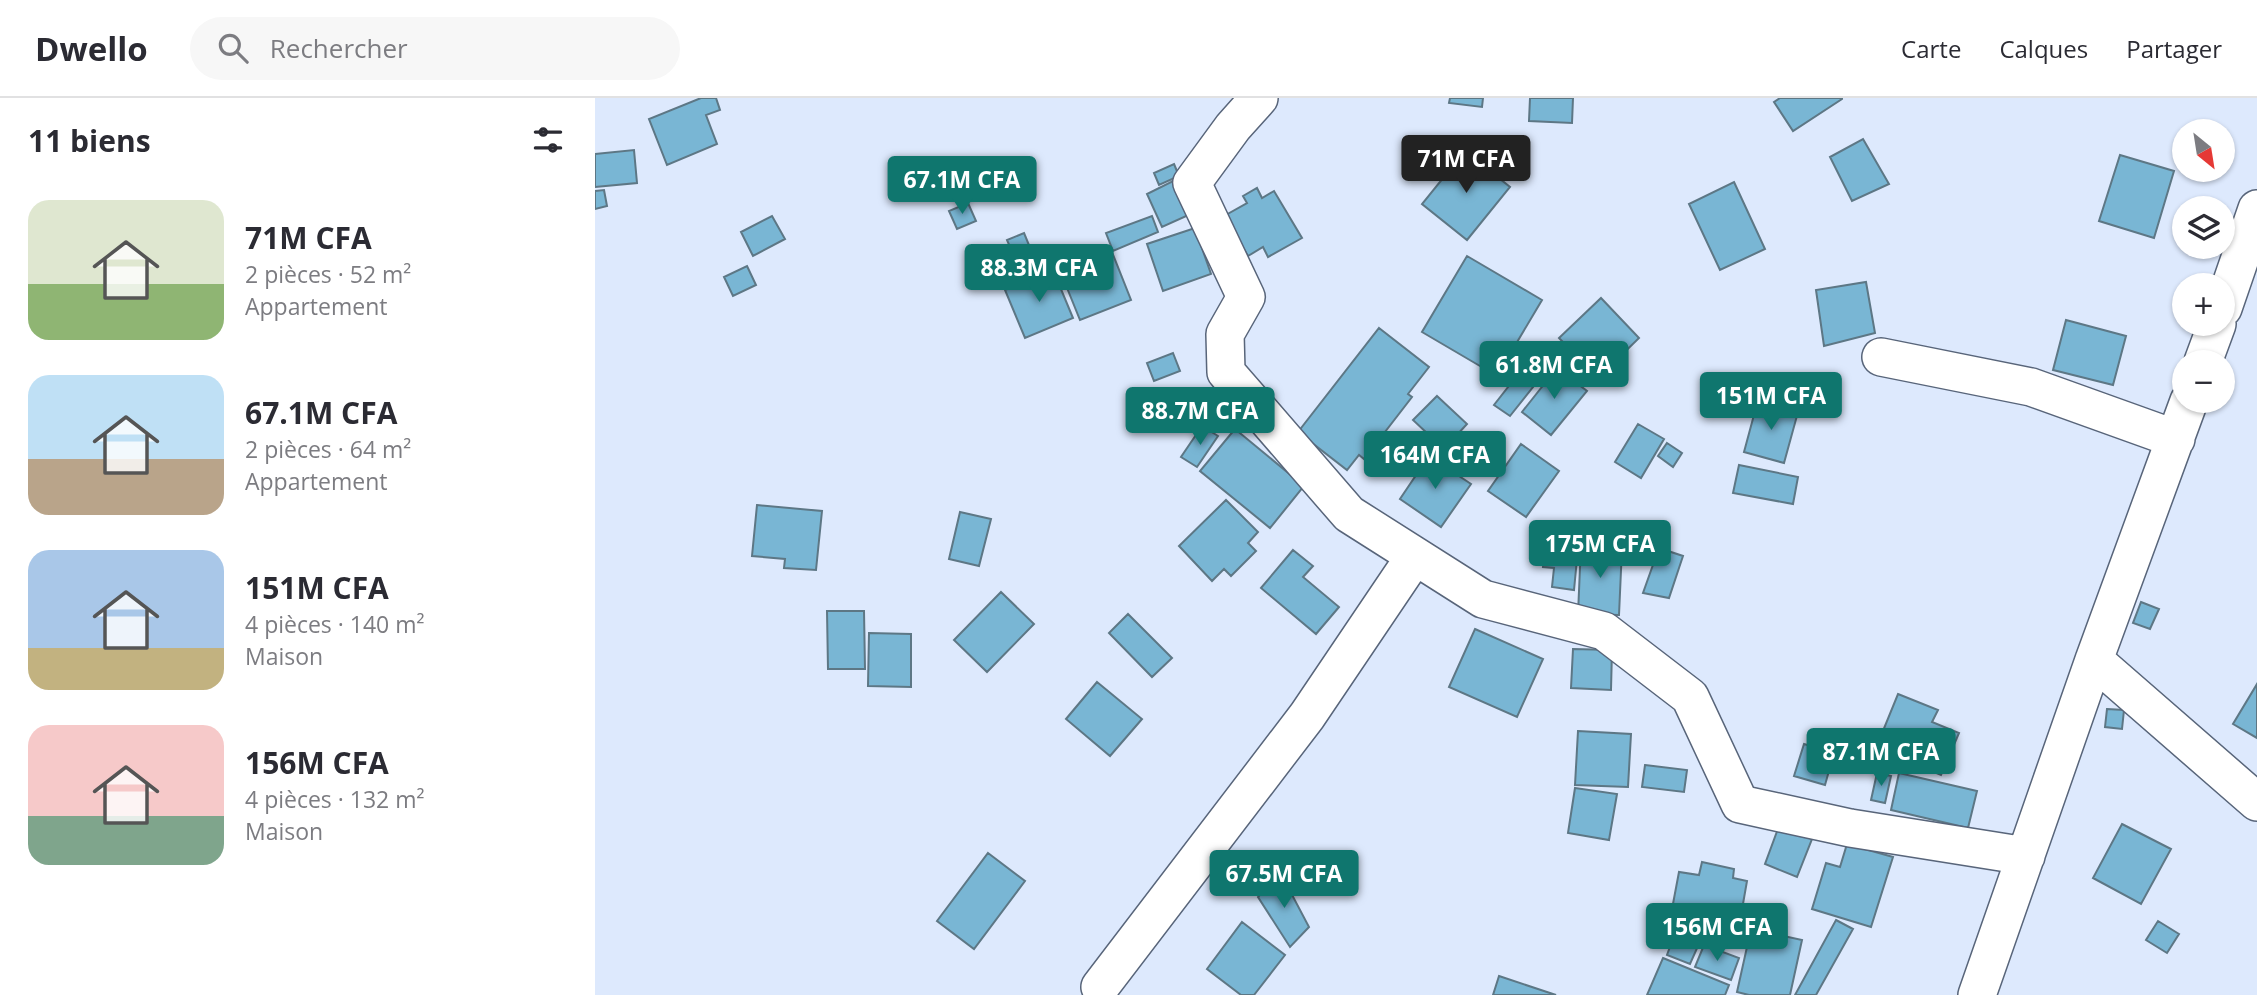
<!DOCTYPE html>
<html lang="fr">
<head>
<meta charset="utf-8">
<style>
  :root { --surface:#fff; --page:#f7f7f7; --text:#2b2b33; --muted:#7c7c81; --line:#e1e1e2; --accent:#0f766e }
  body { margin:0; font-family:"Open Sans",sans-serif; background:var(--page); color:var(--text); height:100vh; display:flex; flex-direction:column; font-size:26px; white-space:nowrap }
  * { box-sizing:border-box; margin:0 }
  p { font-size:23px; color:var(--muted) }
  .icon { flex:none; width:38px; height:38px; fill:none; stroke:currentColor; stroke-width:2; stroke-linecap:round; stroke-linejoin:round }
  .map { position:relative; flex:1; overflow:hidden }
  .drawer { display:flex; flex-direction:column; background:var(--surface); width:595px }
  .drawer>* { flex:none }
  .needle { width:46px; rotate:150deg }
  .controls { position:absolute; left:1577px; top:21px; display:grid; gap:14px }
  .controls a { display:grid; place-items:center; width:63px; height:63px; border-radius:50%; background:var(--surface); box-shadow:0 2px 5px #0004; font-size:35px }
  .price { position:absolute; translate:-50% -60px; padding:0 16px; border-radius:7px; background:var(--accent); color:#fff; font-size:23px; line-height:46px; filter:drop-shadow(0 2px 4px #0008) }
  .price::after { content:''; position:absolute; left:50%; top:42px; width:21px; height:16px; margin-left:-10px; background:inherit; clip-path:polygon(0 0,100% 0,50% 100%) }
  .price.current { background:#222; color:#fff }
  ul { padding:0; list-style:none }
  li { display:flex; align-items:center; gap:21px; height:175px; padding:0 28px }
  li span { display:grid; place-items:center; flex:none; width:196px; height:140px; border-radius:21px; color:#555 }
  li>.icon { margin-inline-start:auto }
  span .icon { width:84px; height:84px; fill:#fffc; stroke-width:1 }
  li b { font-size:30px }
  h2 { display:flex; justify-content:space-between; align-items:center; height:84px; padding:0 28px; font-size:30px }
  header { display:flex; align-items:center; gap:42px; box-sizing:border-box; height:98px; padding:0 35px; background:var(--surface); border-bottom:2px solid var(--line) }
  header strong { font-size:33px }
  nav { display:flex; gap:38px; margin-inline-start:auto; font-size:24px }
  .search { width:490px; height:63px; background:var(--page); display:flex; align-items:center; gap:18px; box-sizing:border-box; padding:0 24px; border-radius:38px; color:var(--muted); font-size:26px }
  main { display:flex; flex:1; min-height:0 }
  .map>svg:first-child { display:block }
  .building { fill:#79b6d4; stroke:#5d7785; stroke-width:2 }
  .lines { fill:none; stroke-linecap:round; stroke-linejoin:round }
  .minor-casing { stroke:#58657a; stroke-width:40 }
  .minor { stroke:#fff; stroke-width:37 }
</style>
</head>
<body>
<header>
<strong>Dwello</strong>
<div class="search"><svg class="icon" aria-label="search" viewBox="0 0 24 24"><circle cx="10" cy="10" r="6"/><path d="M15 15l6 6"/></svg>Rechercher</div>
<nav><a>Carte</a><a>Calques</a><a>Partager</a></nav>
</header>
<main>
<section class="drawer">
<h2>11 biens<svg class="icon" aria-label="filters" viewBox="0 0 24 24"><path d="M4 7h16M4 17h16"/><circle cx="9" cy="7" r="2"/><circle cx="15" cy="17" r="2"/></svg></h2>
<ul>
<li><span style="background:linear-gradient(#dfe7d0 60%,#8fb573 0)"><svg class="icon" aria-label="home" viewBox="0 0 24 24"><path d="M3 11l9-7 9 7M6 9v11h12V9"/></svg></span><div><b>71M CFA</b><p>2 pièces · 52 m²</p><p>Appartement</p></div></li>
<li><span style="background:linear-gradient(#bfe0f5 60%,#b9a48a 0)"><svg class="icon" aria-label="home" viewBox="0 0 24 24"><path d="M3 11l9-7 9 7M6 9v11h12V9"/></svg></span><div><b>67.1M CFA</b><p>2 pièces · 64 m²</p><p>Appartement</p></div></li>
<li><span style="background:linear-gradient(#a9c7e8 70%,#c2b280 0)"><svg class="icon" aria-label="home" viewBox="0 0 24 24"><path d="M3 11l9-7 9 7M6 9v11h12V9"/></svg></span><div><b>151M CFA</b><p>4 pièces · 140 m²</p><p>Maison</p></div></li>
<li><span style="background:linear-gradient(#f6c9c9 65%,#7fa58c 0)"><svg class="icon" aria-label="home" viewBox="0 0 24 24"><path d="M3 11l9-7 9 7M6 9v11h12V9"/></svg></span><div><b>156M CFA</b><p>4 pièces · 132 m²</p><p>Maison</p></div></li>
</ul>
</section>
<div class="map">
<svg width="1662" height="897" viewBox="0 0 1662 897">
  <rect width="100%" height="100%" fill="#dde9fd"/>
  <path class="building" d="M106,0H121L125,12L111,17L122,46L72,67L54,21Z
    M855,0H888L887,9L854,5Z
    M935,0H978L977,25L934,23Z
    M1185,0H1247V1L1198,33L1179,4Z
    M1268,41L1294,86L1257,103L1235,59Z
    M39,52L42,85L0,89V56Z
    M870,53L915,89L872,142L827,106Z
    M1525,57L1579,73L1559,140L1504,123Z
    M579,66L584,78L564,87L559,75Z
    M582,81L598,115L567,129L552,96Z
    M1139,84L1170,151L1125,172L1094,106Z
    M662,90L667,100L679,93L707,140L673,159L668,149L653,158L629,118L652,105L648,98Z
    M9,92L12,108L0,111V93Z
    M373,105L381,123L362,131L354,113Z
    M177,118L190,141L158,158L146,134Z
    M557,118L563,134L518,153L511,135Z
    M600,130L616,176L568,193L552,146Z
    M429,135L445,174L429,181L412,142Z
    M515,149L536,202L485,222L464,170Z
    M872,158L947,202L902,278L827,234Z
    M152,168L161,187L138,198L129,179Z
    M458,172L478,220L430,240L410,192Z
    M1271,184L1280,235L1229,248L1221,192Z
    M1006,200L1044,240L1003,280L964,240Z
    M1471,222L1531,238L1518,287L1458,272Z
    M784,230L834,269L813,296L817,299L769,361L764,357L752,372L703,334Z
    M942,252L958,264L915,318L899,307Z
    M578,255L585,273L559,283L552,265Z
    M962,270L992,293L956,337L927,314Z
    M842,298L872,326L849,351L818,322Z
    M1163,302L1203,314L1189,365L1149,354Z
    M1043,326L1069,341L1046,380L1020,364Z
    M607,328L623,338L602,369L586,359Z
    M640,331L709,388L675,430L605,373Z
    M1072,345L1087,355L1078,369L1063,358Z
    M926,346L964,373L931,419L893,393Z
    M834,358L876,386L846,429L805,401Z
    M1144,367L1203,379L1198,406L1138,395Z
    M631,402L663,434L653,445L661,453L636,478L629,471L617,483L584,448Z
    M162,407L227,413L221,472L189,470L190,461L157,458Z
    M365,414L396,421L384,468L354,461Z
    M952,439L965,441V446L983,450L979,492L957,489L959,470L948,469Z
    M986,447L1027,450L1024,517L983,516Z
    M1064,450L1088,458L1074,500L1048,495Z
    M698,452L718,468L708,479L744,509L721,536L666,490Z
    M406,494L439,526L392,574L359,542Z
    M1546,504L1564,511L1555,531L1538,525Z
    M232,513H269L270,571H233Z
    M533,516L577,560L557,579L514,535Z
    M880,531L948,561L922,619L854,589Z
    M274,535L316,536V589L273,588Z
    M978,551L1017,552L1016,592L976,590Z
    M502,584L547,621L515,658L471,621Z
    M1662,586V640L1638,626Z
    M1303,596L1343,612L1337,624L1364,635L1346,677L1281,650Z
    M1512,611L1529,612L1527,631L1510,629Z
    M983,633L1036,636L1033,689L980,687Z
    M1209,646L1239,655L1230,687L1199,678Z
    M1050,667L1092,672L1089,694L1047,689Z
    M1282,675L1296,678L1290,705L1276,702Z
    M1304,675L1382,693L1373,730L1296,712Z
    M980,690L1022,696L1014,742L973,735Z
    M1527,726L1576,751L1546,806L1498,780Z
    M1184,728L1217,741L1202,779L1170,766Z
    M1252,746L1298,759L1276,829L1217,811L1231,765L1245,769Z
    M393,755L430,783L379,851L342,823Z
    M1107,764L1139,771L1138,780L1152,783L1142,840L1074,827L1084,774L1104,777Z
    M685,774L714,829L695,849L663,799Z
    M1241,822L1258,831L1221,897H1200Z
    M1563,823L1584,836L1572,855L1551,842Z
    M647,824L690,857L659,897H646L612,871Z
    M1156,831L1207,842L1195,897H1154L1142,894Z
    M1079,838L1103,848L1095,866L1072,857Z
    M1109,847L1144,860L1136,882L1100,869Z
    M1068,860L1134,887L1130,897H1052Z
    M904,878L961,897H898Z"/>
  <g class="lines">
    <defs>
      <path id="minor" d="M664,0L638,29L597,85L651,199L630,236L631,274L754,416L888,501L1009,533L1095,599L1145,706L1255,730L1431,758
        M1628,210L1662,111
        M1286,259L1436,289L1581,341
        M1608,264L1622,226
        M1499,562L1662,704
        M505,889L712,618L820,458
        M1382,897L1499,562L1594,303"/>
    </defs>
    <use href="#minor" class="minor-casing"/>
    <use href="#minor" class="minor"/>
  </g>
</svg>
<div class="controls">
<a><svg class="needle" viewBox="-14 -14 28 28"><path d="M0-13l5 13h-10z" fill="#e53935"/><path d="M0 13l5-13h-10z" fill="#7c7c81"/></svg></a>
<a><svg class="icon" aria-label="layers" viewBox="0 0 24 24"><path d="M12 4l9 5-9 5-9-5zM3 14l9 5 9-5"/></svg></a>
<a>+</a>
<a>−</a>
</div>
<b class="price current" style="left:871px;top:97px">71M CFA</b>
<b class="price" style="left:367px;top:118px">67.1M CFA</b>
<b class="price" style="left:444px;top:206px">88.3M CFA</b>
<b class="price" style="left:959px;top:303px">61.8M CFA</b>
<b class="price" style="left:1176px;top:334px">151M CFA</b>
<b class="price" style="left:605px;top:349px">88.7M CFA</b>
<b class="price" style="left:840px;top:393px">164M CFA</b>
<b class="price" style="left:1005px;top:482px">175M CFA</b>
<b class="price" style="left:1286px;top:690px">87.1M CFA</b>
<b class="price" style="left:689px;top:812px">67.5M CFA</b>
<b class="price" style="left:1122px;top:865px">156M CFA</b>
</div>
</main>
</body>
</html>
